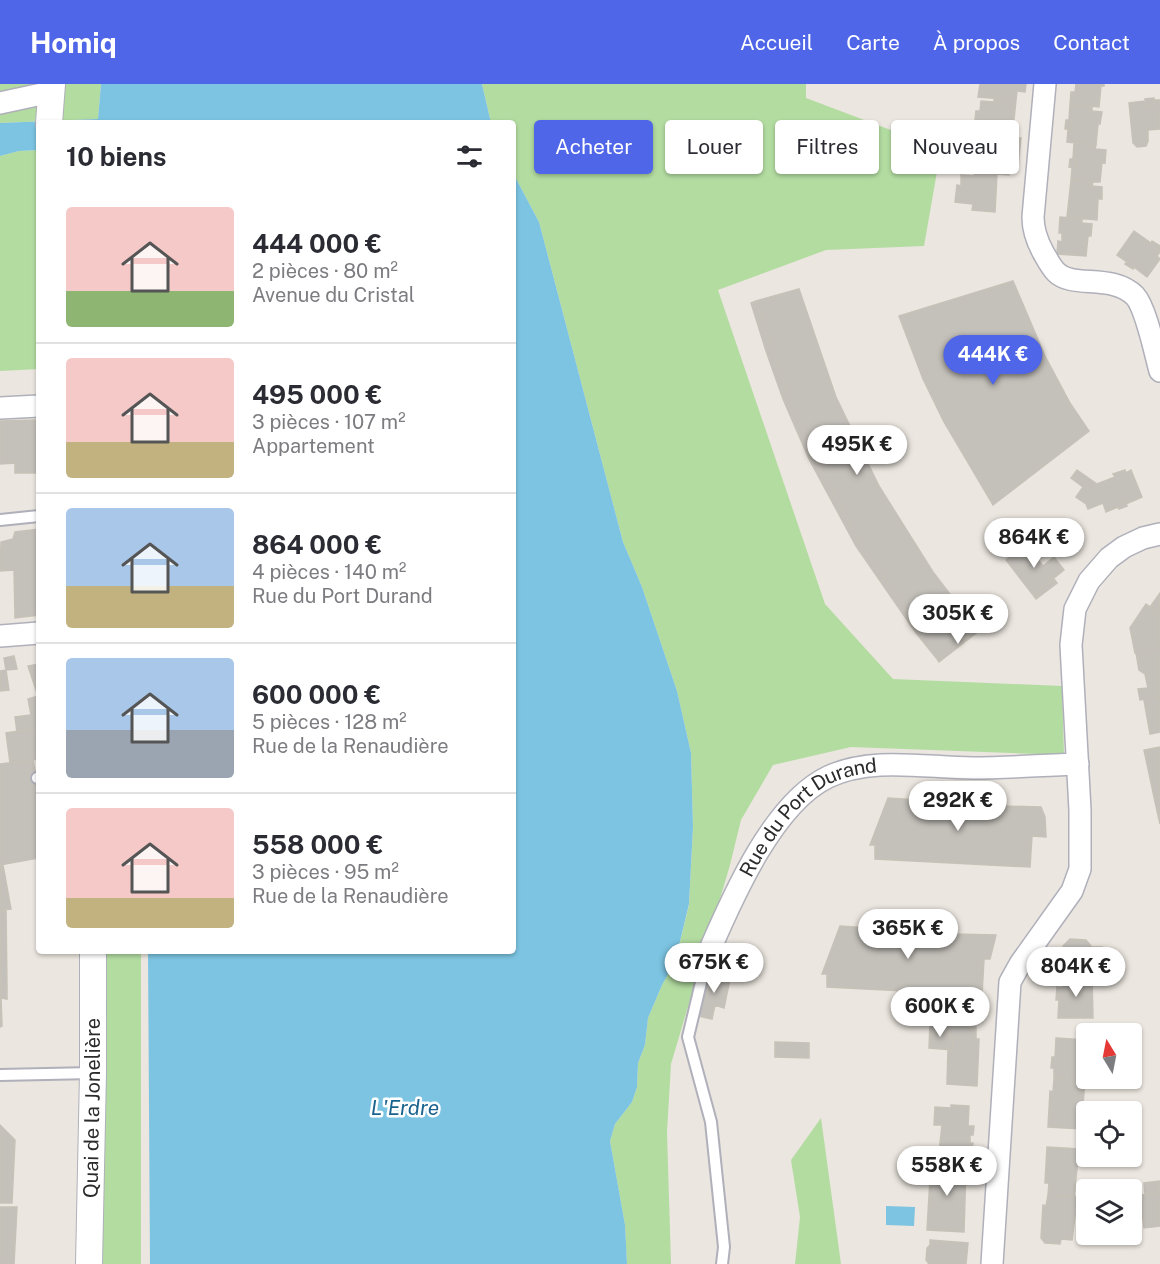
<!DOCTYPE html>
<html lang="fr">
<head>
<meta charset="utf-8">
<style>
  :root { --surface:#fff; --page:#f7f7f7; --text:#2b2b33; --muted:#7c7c81; --line:#e1e1e2; --accent:#4f66e8 }
  body { margin:0; font-family:"Public Sans",sans-serif; background:var(--page); color:var(--text); height:100vh; display:flex; flex-direction:column; font-size:22px; white-space:nowrap }
  * { box-sizing:border-box; margin:0 }
  p { font-size:20px; color:var(--muted) }
  .icon { flex:none; width:33px; height:33px; fill:none; stroke:currentColor; stroke-width:2; stroke-linecap:round; stroke-linejoin:round }
  .map { position:relative; flex:1; overflow:hidden }
  .details { position:absolute; left:36px; top:36px; width:480px; height:834px; display:flex; flex-direction:column; background:var(--surface); border-radius:6px; box-shadow:0 2px 4px #0004 }
  .details>* { flex:none }
  .banner { position:absolute; left:534px; top:36px; width:536px; height:54px; display:flex; gap:12px }
  .needle { width:39px; rotate:350deg }
  .fabs { position:absolute; left:1076px; top:939px; display:grid; gap:12px }
  .fabs a { display:grid; place-items:center; width:66px; height:66px; border-radius:6px; background:var(--surface); box-shadow:0 2px 4px #0004; font-size:30px }
  .price { position:absolute; translate:-50% -51px; padding:0 14px; border-radius:21px; background:#fff; color:#222; font-size:20px; line-height:39px; filter:drop-shadow(0 2px 3px #0008) }
  .price::after { content:''; position:absolute; left:50%; top:36px; width:18px; height:14px; margin-left:-9px; background:inherit; clip-path:polygon(0 0,100% 0,50% 100%) }
  .price.on { background:var(--accent); color:#fff }
  ul { padding:0; list-style:none }
  li { display:flex; align-items:center; gap:18px; height:150px; padding:0 30px }
  li+li { border-top:2px solid var(--line) }
  li span { display:grid; place-items:center; flex:none; width:168px; height:120px; border-radius:6px; color:#555 }
  li>.icon { margin-inline-start:auto }
  span .icon { width:72px; height:72px; fill:#fffc; stroke-width:1 }
  li b { font-size:26px }
  h2 { display:flex; justify-content:space-between; align-items:center; height:72px; padding:0 30px; font-size:26px }
  .chip { padding:0 21px; border-radius:6px; background:var(--surface); box-shadow:0 2px 4px #0004; font-size:21px; line-height:54px }
  .chip.on { background:var(--accent); color:#fff }
  header { display:flex; align-items:center; gap:36px; box-sizing:border-box; height:84px; padding:0 30px; background:var(--accent); color:#fff }
  header strong { font-size:28px }
  nav { display:flex; gap:33px; margin-inline-start:auto; font-size:21px }
  .map>svg:first-child { display:block }
  .green { fill:#b3dca1 }
  .water { fill:#7cc4e2 }
  .building { fill:#c4c0ba; stroke:#c7c2b8; stroke-width:1.5 }
  .lines { fill:none; stroke-linecap:round; stroke-linejoin:round }
  .service-casing { stroke:#afb0ba; stroke-width:14 }
  .minor-casing { stroke:#afb0ba; stroke-width:24 }
  .tertiary-casing { stroke:#afb0ba; stroke-width:28 }
  .service { stroke:#fff; stroke-width:10 }
  .minor { stroke:#fff; stroke-width:21 }
  .tertiary { stroke:#fff; stroke-width:26 }
  .labels { text-anchor:middle; dominant-baseline:central; stroke-width:5; stroke-linejoin:round; paint-order:stroke }
  .street-label { font-size:20px; fill:#2b2b2b; stroke:#fff }
  .water-label { font-size:21px; font-style:italic; fill:#1b638f; stroke:#fff }
</style>
</head>
<body>
<header>
<strong>Homiq</strong>
<nav><a>Accueil</a><a>Carte</a><a>À propos</a><a>Contact</a></nav>
</header>
<div class="map">
<svg width="1160" height="1180" viewBox="0 0 1160 1180">
  <rect width="100%" height="100%" fill="#ebe6df"/>
  <path class="green" d="M0,0H101L98,35L0,39Z
    M482,0H806V14L941,65L924,162L826,166L718,206L825,520L893,595L1062,602L1064,671L851,663L773,681L741,736L730,781L671,980L667,1048L671,1180H627L625,1141L610,1057L615,1040L632,1018L637,1003L638,979L645,961L648,934L662,901L675,878L689,821L693,743L691,669L677,607L642,503L623,458L539,138L513,89V39H491Z
    M39,66V285L0,287V72L19,67Z
    M102,867H141V1180H99Z
    M821,1034L841,1180H795L800,1133L791,1076Z"/>
  <path class="water" d="M101,0H482L491,39H39V66L19,67L0,72V39L98,35Z
    M513,89L539,138L623,458L642,503L677,607L691,669L693,743L689,820L675,878L662,901L648,934L645,961L638,979L637,1003L632,1018L615,1040L610,1057L625,1141L627,1180H150L148,867H513Z
    M886,1122L915,1123L914,1142L886,1141Z"/>
  <path class="building" d="M980,0H1026L1025,8L1017,7L1016,16L978,13Z
    M1076,0H1104V2H1101L1099,23L1070,20L1071,8H1075Z
    M994,14L1016,16L1013,45L1004,44L1003,53L991,52V46L974,44L976,27H980L981,17L994,18Z
    M1154,14L1155,20L1146,21L1145,15Z
    M1154,16H1160V45L1148,46V57L1146,62L1137,63L1133,59L1129,19L1145,17L1146,21L1155,20Z
    M1070,20L1092,22V27L1102,28L1100,40H1098L1096,61L1067,58L1068,45L1071,46L1072,36H1069Z
    M1066,36H1072L1071,46L1065,45Z
    M999,53L1021,54L1018,83L1009,82V91L972,88L973,80H980L981,65L985,66L986,55L999,57Z
    M1074,59L1096,61L1095,65L1106,66L1105,79L1102,78L1100,98L1071,96L1072,84H1076V75H1073Z
    M1070,75H1076V84L1069,83Z
    M975,88L997,90L995,128L972,126L973,120L955,118L957,101L961,102V91L974,92Z
    M1071,96L1093,98L1092,102L1102,103V115H1098L1097,136L1067,133Z
    M1060,133L1082,135V139L1092,140L1091,152H1088L1086,172L1057,170L1058,157L1062,158V149H1059Z
    M1134,147L1151,159L1152,157L1160,162V168L1157,172L1160,175L1147,193L1134,183L1137,180L1129,175L1127,178L1117,171Z
    M1129,175L1137,180L1133,185L1125,180Z
    M1013,197L1045,272L1070,319L1089,347L993,421L944,338L923,295L899,232Z
    M799,205L836,313L879,402L933,488L976,544L937,575L916,549L920,546L860,459L814,373L786,308L756,217Z
    M756,217L786,308L814,373L860,459L920,546L916,549L856,462L809,375L783,315L766,267L751,219Z
    M36,336L38,389H15V379L0,380V337Z
    M1077,386L1097,400L1115,393L1113,390L1125,386L1126,389L1131,386L1142,413L1126,420L1125,416L1116,419L1118,423L1106,428L1103,419L1088,425L1086,420L1076,413L1083,403L1071,394Z
    M1125,416L1127,422L1119,425L1116,419Z
    M39,445V531L15,534L14,486L0,487L1,458L13,455L15,448Z
    M1026,460L1043,482L1054,473L1064,486L1033,511L1006,476Z
    M1054,495L1057,499L1036,515L1033,511Z
    M1160,509V530L1150,523Z
    M1146,520L1160,530V564L1135,569L1130,544Z
    M976,544L979,547L939,578L937,575Z
    M1160,564V613L1140,616L1138,605L1148,604L1145,590L1139,586L1136,569Z
    M14,572L17,585L6,586L4,574Z
    M39,580V644L17,648L15,633L31,631L28,615L38,612L28,582Z
    M6,586L9,606L0,607V587Z
    M1160,613V648L1150,650L1144,616Z
    M39,644V675L10,679L6,649Z
    M1160,663V712L1154,713L1144,666Z
    M33,676L39,708V734L37,735L39,749L36,750L39,774L0,781V680Z
    M920,711L931,716L990,720L992,715L1003,719V722L1041,723L1045,733L1046,753L1032,752L1030,783L875,775V761H870L888,714L918,716Z
    M1160,712V740L1154,713Z
    M0,781H3L11,825L0,826Z
    M6,825L7,902H0V826Z
    M872,839L883,844L882,845L942,848L944,843L955,847V850L996,851L990,875H984L982,911L827,903V890H822L840,842L870,844Z
    M1070,855L1086,856L1092,863H1102V874H1091L1090,894L1057,892L1058,881H1062L1063,862Z
    M708,887L726,892V894L730,895L724,924L715,921L712,935L698,932Z
    M1063,893L1092,894L1093,934H1058L1059,916H1056L1057,903L1062,904Z
    M0,902H7V915L1,914L2,942L0,943Z
    M930,940L949,942V954H953V966L929,964Z
    M949,942L976,943V955H979L977,1002L947,1000L948,965L953,966V954H949Z
    M1056,954L1086,956L1085,997L1054,995V984H1051L1052,973H1055Z
    M775,958L809,959V974L775,973Z
    M1054,995L1085,997L1083,1020L1080,1022L1079,1032L1083,1034L1082,1045L1048,1043L1050,1007L1053,1008Z
    M951,1021L969,1022L968,1042H974L973,1051H970V1059H973L972,1068H969L968,1080L938,1078L942,1041H934L935,1023L951,1024Z
    M0,1041L15,1056L12,1119H0Z
    M1047,1063L1079,1065L1074,1113L1048,1111L1049,1099H1045Z
    M931,1078L966,1080L964,1148L927,1146Z
    M1160,1097V1108L1145,1110L1144,1099Z
    M1160,1108V1142L1144,1144L1140,1111Z
    M1048,1111L1085,1113V1125L1076,1124L1072,1156L1061,1155L1060,1160L1045,1159L1041,1154L1043,1121L1046,1122Z
    M0,1123H17L14,1180H0Z
    M930,1156L968,1159L966,1180H929L926,1176L927,1164L930,1161Z"/>
  <g class="lines">
    <defs>
      <path id="service" d="M0,436L39,432
        M37,694H39
        M711,863L704,886L688,953L711,1038L724,1163L722,1180
        M0,991L93,989"/>
      <g id="minor">
        <path d="M1045,0L1033,133C1033,147 1037,157 1043,168C1047,175 1051,183 1056,188C1073,205 1112,189 1135,212C1146,224 1155,269 1160,287"/>
        <path d="M0,19L51,8"/>
        <path d="M0,324L39,322"/>
        <path d="M0,552L39,549"/>
        <path id="s1" d="M711,863C734,810 774,719 828,693C872,672 927,684 973,684C1008,684 1043,681 1078,680"/>
        <path d="M992,1180L1010,898L1020,880L1072,807L1080,785V726L1071,561L1075,525L1089,497L1109,474L1124,463L1143,454L1160,450"/>
      </g>
      <g id="tertiary">
        <path d="M49,39L52,0"/>
        <path id="s2" d="M89,1180L93,989V867"/>
      </g>
    </defs>
    <use href="#service" class="service-casing"/>
    <use href="#minor" class="minor-casing"/>
    <use href="#tertiary" class="tertiary-casing"/>
    <use href="#service" class="service"/>
    <use href="#minor" class="minor"/>
    <use href="#tertiary" class="tertiary"/>
  </g>
  <g class="labels">
    <g class="street-label">
      <text stroke="none"><textPath href="#s1" startOffset="170">Rue du Port Durand</textPath></text>
      <text stroke="none"><textPath href="#s2" startOffset="156">Quai de la Jonelière</textPath></text>
    </g>
    <g class="water-label">
      <text x="405" y="1023">L'Erdre</text>
    </g>
  </g>
</svg>
<div class="fabs">
<a><svg class="needle" viewBox="-14 -14 28 28"><path d="M0-13l5 13h-10z" fill="#e53935"/><path d="M0 13l5-13h-10z" fill="#7c7c81"/></svg></a>
<a><svg class="icon" aria-label="locate" viewBox="0 0 24 24"><circle cx="12" cy="12" r="6"/><path d="M12 2v4M12 18v4M2 12h4M18 12h4"/></svg></a>
<a><svg class="icon" aria-label="layers" viewBox="0 0 24 24"><path d="M12 4l9 5-9 5-9-5zM3 14l9 5 9-5"/></svg></a>
</div>
<b class="price on" style="left:993px;top:302px">444K €</b>
<b class="price" style="left:857px;top:392px">495K €</b>
<b class="price" style="left:1034px;top:485px">864K €</b>
<b class="price" style="left:958px;top:561px">305K €</b>
<b class="price" style="left:958px;top:748px">292K €</b>
<b class="price" style="left:908px;top:876px">365K €</b>
<b class="price" style="left:714px;top:910px">675K €</b>
<b class="price" style="left:1076px;top:914px">804K €</b>
<b class="price" style="left:940px;top:954px">600K €</b>
<b class="price" style="left:947px;top:1113px">558K €</b>
<div class="banner">
<a class="chip on">Acheter</a>
<a class="chip">Louer</a>
<a class="chip">Filtres</a>
<a class="chip">Nouveau</a>
</div>
<section class="details">
<h2>10 biens<svg class="icon" aria-label="filters" viewBox="0 0 24 24"><path d="M4 7h16M4 17h16"/><circle cx="9" cy="7" r="2"/><circle cx="15" cy="17" r="2"/></svg></h2>
<ul>
<li><span style="background:linear-gradient(#f6c9c9 70%,#8fb573 0)"><svg class="icon" aria-label="home" viewBox="0 0 24 24"><path d="M3 11l9-7 9 7M6 9v11h12V9"/></svg></span><div><b>444 000 €</b><p>2 pièces · 80 m²</p><p>Avenue du Cristal</p></div></li>
<li><span style="background:linear-gradient(#f6c9c9 70%,#c2b280 0)"><svg class="icon" aria-label="home" viewBox="0 0 24 24"><path d="M3 11l9-7 9 7M6 9v11h12V9"/></svg></span><div><b>495 000 €</b><p>3 pièces · 107 m²</p><p>Appartement</p></div></li>
<li><span style="background:linear-gradient(#a9c7e8 65%,#c2b280 0)"><svg class="icon" aria-label="home" viewBox="0 0 24 24"><path d="M3 11l9-7 9 7M6 9v11h12V9"/></svg></span><div><b>864 000 €</b><p>4 pièces · 140 m²</p><p>Rue du Port Durand</p></div></li>
<li><span style="background:linear-gradient(#a9c7e8 60%,#9aa5b1 0)"><svg class="icon" aria-label="home" viewBox="0 0 24 24"><path d="M3 11l9-7 9 7M6 9v11h12V9"/></svg></span><div><b>600 000 €</b><p>5 pièces · 128 m²</p><p>Rue de la Renaudière</p></div></li>
<li><span style="background:linear-gradient(#f6c9c9 75%,#c2b280 0)"><svg class="icon" aria-label="home" viewBox="0 0 24 24"><path d="M3 11l9-7 9 7M6 9v11h12V9"/></svg></span><div><b>558 000 €</b><p>3 pièces · 95 m²</p><p>Rue de la Renaudière</p></div></li>
</ul>
</section>
</div>
</body>
</html>
